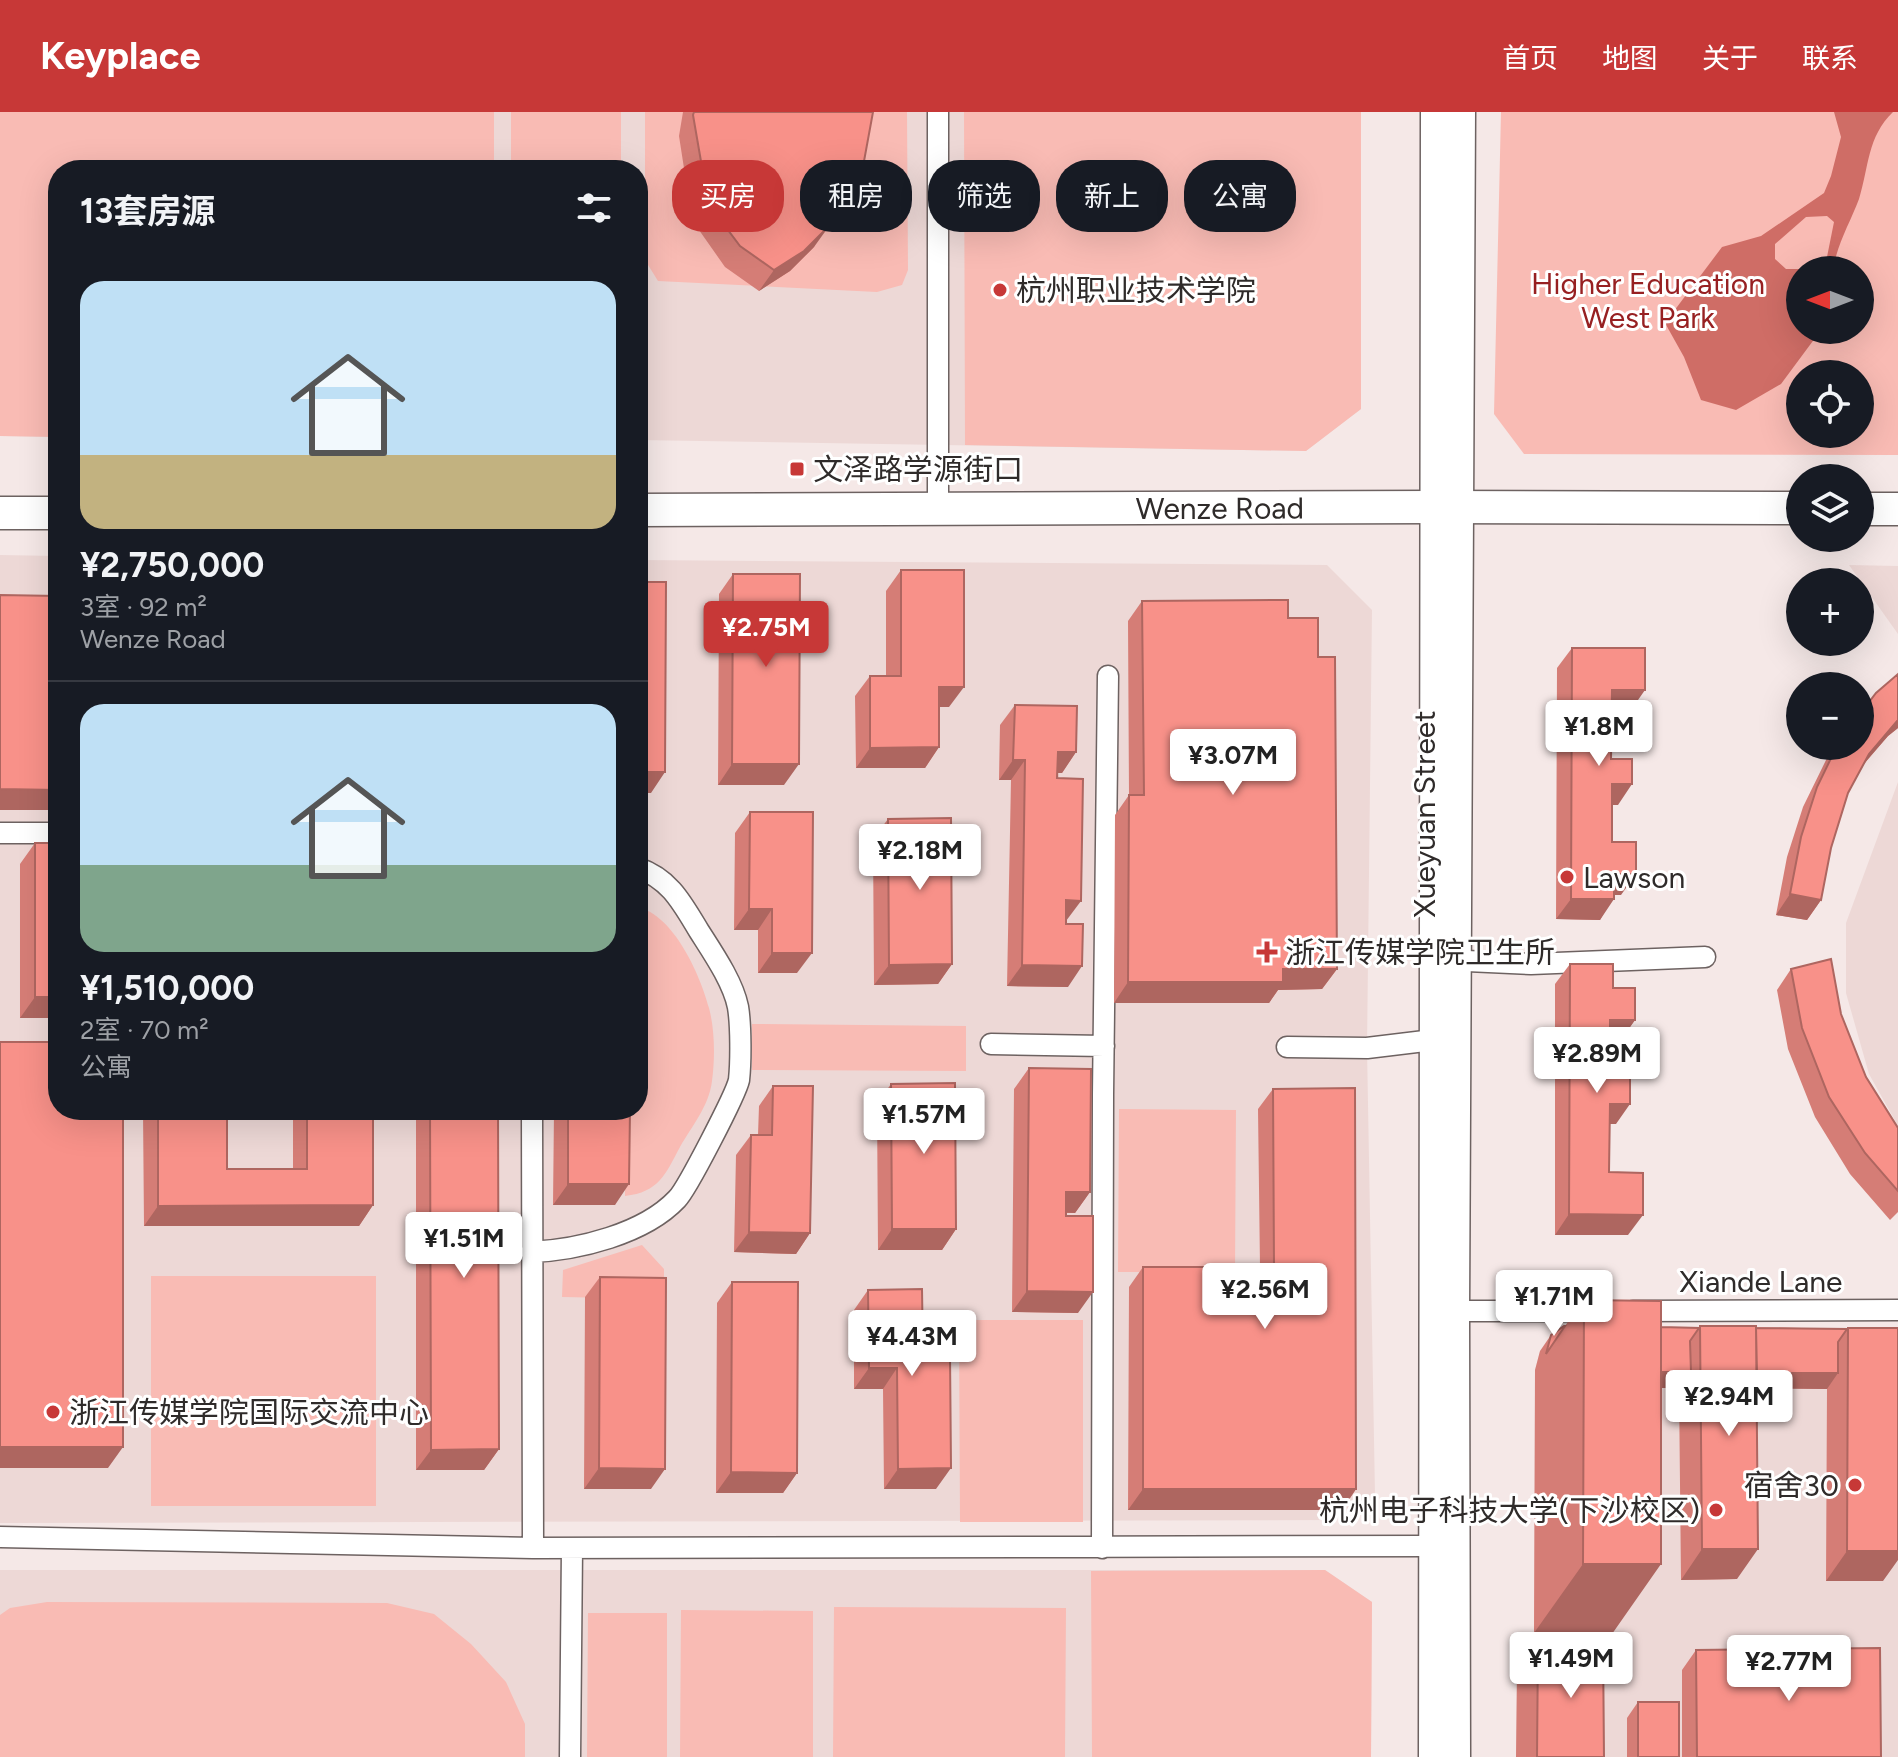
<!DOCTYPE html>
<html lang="zh">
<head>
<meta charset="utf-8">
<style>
  :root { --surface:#171b24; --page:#20242c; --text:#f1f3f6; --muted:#9ea1a6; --line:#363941; --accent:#c73837 }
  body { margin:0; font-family:Figtree,"Noto Sans SC",sans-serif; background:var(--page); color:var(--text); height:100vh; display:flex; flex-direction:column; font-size:30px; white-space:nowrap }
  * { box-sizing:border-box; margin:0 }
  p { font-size:26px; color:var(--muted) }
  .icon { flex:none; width:44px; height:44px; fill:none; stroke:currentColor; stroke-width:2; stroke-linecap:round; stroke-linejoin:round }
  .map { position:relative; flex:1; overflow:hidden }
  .side { position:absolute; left:48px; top:48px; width:600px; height:960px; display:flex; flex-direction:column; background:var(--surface); border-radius:32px; box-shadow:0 8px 32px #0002 }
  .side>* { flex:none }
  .top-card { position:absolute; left:672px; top:48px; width:760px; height:72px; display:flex; gap:16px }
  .needle { width:52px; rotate:270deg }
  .tools { position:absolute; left:1786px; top:144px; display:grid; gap:16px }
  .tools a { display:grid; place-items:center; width:88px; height:88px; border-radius:50%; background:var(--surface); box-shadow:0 8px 32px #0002; font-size:40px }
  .price { position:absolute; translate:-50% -68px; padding:0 18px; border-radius:8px; background:#fff; color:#222; font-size:26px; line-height:52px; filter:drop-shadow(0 2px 4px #0008) }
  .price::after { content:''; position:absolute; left:50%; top:48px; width:24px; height:18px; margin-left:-12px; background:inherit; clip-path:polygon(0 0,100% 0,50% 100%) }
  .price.current { background:var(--accent); color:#fff }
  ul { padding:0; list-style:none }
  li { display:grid; align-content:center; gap:16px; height:424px; padding:0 32px }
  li+li { border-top:2px solid var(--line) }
  li span { display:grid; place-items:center; height:248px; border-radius:24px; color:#555 }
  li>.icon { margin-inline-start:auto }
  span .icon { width:144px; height:144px; fill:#fffc; stroke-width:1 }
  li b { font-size:34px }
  h2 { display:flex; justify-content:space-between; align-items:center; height:96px; padding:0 32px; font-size:34px }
  .tag { padding:0 28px; border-radius:32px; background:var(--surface); box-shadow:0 8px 32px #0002; font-size:28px; line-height:72px }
  .tag.current { background:var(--accent); color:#fff }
  header { display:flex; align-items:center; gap:48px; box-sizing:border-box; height:112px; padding:0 40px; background:var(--accent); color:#fff }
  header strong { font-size:38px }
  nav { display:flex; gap:44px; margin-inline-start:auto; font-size:28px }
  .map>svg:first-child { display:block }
  .built { fill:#edd8d6 }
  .green { fill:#f9bbb4; fill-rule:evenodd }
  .water { fill:#cf6d66; fill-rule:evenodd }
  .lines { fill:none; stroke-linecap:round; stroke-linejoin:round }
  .minor-casing { stroke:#6d6261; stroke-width:23 }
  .secondary-casing { stroke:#6d6261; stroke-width:31 }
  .primary-casing { stroke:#6d6261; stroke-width:35 }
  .minor { stroke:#fff; stroke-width:20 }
  .secondary { stroke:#fff; stroke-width:28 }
  .primary { stroke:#fff; stroke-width:32 }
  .wall { fill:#d57d76 }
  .shaded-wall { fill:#ae6660 }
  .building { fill:#f89189; stroke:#ae6660; stroke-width:2 }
  .poi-dot { fill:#c73837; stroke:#fff; stroke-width:3 }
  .labels { text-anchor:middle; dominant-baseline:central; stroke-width:6; stroke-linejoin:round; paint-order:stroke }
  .park-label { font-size:30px; fill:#972022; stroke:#fff }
  .poi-label { font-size:30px; fill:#2f2b2a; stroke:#fff; text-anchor:start }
  .street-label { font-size:30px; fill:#2f2b2a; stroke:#fff }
</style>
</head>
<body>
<header>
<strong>Keyplace</strong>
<nav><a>首页</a><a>地图</a><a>关于</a><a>联系</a></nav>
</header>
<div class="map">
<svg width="1898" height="1645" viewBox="0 0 1898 1645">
  <rect width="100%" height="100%" fill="#f5e8e7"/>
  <path class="built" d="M0,0H1361V297L1306,339L638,328V58H58V325L0,324Z
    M0,443L58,444V998H638V448L1327,453L1372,498L1367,936L1375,1383L1332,1408L0,1411Z
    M1849,453L1898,454V522Z
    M1898,670V1014L1869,962L1846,881V811Z
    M1553,1230L1898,1234V1645H1516L1517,1523L1534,1521L1535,1258L1540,1239Z
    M0,1458H1325L1372,1490L1371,1645H0Z"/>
  <path class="green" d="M0,0H494V58H58V325L0,324Z
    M511,0H621V58H511Z
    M645,0H907L908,158L902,173L877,180L658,169L645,148Z
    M964,0H1361V297L1306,339L965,333Z
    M1501,0H1898V343L1524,342L1494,302ZM1800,158H1860V218H1800ZM1800,262H1860V322H1800Z
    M638,795C674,804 700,862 709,896C715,918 715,947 712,969C709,994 692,1014 680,1035C665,1063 659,1080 625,1084V998H638Z
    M752,912L966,914V959L752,958Z
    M1119,997L1236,998L1235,1160H1118Z
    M642,1133L664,1157V1187L562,1185L563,1158Z
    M151,1164H376V1394H151Z
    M959,1208H1083V1410H960Z
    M1325,1458L1372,1490L1371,1645H1092L1091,1459Z
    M47,1490L387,1491L434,1502L471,1532L506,1570L525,1612V1645H0V1503L10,1496Z
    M834,1495L1066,1496L1065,1645H833Z
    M681,1498L813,1499V1645H680Z
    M588,1501H667V1645H587Z"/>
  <path class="water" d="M1834,0H1893C1867,25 1869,55 1859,87C1850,111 1837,132 1833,158H1800V218H1821L1781,272L1736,298L1701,288L1684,245L1665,211L1722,135L1761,124L1824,81L1831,64L1841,25ZM1827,104L1834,110L1827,145L1813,157H1786L1775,147V132L1806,105Z"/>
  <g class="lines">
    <defs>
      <path id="minor" d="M938,0V397
        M0,721H58
        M1445,848L1531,852L1705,845
        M991,932L1104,934
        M1287,935L1367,936L1433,928
        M532,998L533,1436
        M531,1140C578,1138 644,1122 677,1087C687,1077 736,982 739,968C741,950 741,913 738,895C733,870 713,841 699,819C682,791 670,767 638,756
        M1441,1199H1601
        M1633,1199L1898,1198
        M0,1425L533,1436L1433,1434
        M1102,1436L1103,983L1108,564
        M570,1645L572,1436"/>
      <path id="secondary" d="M1433,1645L1435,0
        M1456,1645L1455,1199L1461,0"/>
      <g id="primary">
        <path d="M1860,397H1898"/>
        <path id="s1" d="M638,398L1434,395L1800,396"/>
        <path d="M0,401H58"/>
      </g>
    </defs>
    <use href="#minor" class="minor-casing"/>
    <use href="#secondary" class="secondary-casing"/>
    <use href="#primary" class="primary-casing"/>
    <use href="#minor" class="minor"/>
    <use href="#secondary" class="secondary"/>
    <use href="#primary" class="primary"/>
  </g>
  <path class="wall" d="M683,0H873L814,135L790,159L759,179L725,155L699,118L688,82L679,24Z
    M901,458L949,595H939V635L925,656H856L855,584L870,564H886V479Z
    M733,462L784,673H718L719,482Z
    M1142,489L1288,506L1318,545L1337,857L1322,877L1278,878L1269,891H1114L1115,703L1129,683L1128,509Z
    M1572,536L1631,598H1611V647L1618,693H1612V730L1621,783H1614L1600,808L1556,807L1557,556Z
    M1898,562V616L1888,624L1864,652L1848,681L1831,736L1821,788L1807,808L1776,803L1787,745L1803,695L1827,646L1835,634H1860Z
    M1015,593L1076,640L1062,661H1058L1066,809L1068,875L1007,874L1011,668H999L1000,613Z
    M750,700L797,861H758V818H734L735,721Z
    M888,707L952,852L938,872L874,873L873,727Z
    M35,731L58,906H20V752Z
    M1570,852L1613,876L1635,908L1620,929H1610V966L1616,1012H1610L1609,1060L1628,1123H1555V872Z
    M1791,857L1841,902L1866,965L1898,1016V1100L1890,1108L1850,1062L1815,1005L1788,937L1777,878Z
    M1029,956L1090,1080L1075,1101H1066L1078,1201L1012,1200L1014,977Z
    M891,972L956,1117L942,1138H878L877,992Z
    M773,974L810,1121L796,1142L734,1140L736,1043L751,1023H758L759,994Z
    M1273,977L1356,1377L1342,1398H1128L1129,1175L1143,1155H1260L1258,997Z
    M143,998H227V1057H293V998H498L499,1337L484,1358H416V1007H373V1093L359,1114H144Z
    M554,998H630L615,1093H553Z
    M600,1165L651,1377H584L585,1185Z
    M732,1170L797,1361L783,1381H716L717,1191Z
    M868,1178L923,1242L936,1377H884L883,1277H854V1198Z
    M1584,1188L1661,1215L1699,1216L1700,1214L1847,1217L1848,1216L1883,1469H1826L1827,1277L1757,1276L1737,1467L1681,1468L1679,1276H1661L1612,1522L1534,1521L1535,1258L1540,1239L1551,1223L1565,1214Z
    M1538,1531L1604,1645H1516L1517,1561Z
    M1696,1538L1881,1645H1682V1558Z
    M1638,1590L1679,1645H1627V1606Z"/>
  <path class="shaded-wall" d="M860,71L814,135L790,159L759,179L774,158Z
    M939,575H964L949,595H925Z
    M1612,578H1645L1631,598H1597Z
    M1898,608V616L1888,624L1855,662L1869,642Z
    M939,635L925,656H856L870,636Z
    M1058,640H1076L1062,661H1044Z
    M1013,648H1025L1011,668H999Z
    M732,652H799L784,673H718Z
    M638,660H665L651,681H638Z
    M1612,672H1632L1618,693H1597Z
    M0,677L58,678V698H0Z
    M1614,762H1636L1621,783H1600Z
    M1790,782L1821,788L1807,808L1776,803Z
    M1571,787H1614L1600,808L1556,807Z
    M1066,788L1081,789L1066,809Z
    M749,797H772L758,818H734Z
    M772,841H812L797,861H758Z
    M952,852L938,872L874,873L889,853Z
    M1022,853L1082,854L1068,875L1007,874Z
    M1283,857H1337L1322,877L1278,878L1269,891H1114L1128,870Z
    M35,885H58V906H20Z
    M1610,908H1635L1620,929L1596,928Z
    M1610,992H1630L1616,1012H1595Z
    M365,998H422L416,1007H359Z
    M568,1072H629L615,1093H553Z
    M1066,1080H1090L1075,1101L1052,1100Z
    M373,1093L359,1114H144L158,1094Z
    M1569,1102L1643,1103L1628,1123H1555Z
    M892,1117H956L942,1138H878Z
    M749,1120L810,1121L796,1142L734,1140Z
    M1027,1179L1093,1180L1078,1201L1012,1200Z
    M869,1256H897L883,1277H854Z
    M1623,1260H1691L1680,1276H1612Z
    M1746,1261H1838L1827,1277L1735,1276Z
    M0,1335H123L108,1356H0Z
    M499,1337L484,1358H416L431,1338Z
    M599,1356L665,1357L651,1377H584Z
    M951,1356L936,1377H884L898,1357Z
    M731,1360L797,1361L783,1381H716Z
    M1143,1377H1356L1342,1398H1128Z
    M1702,1437H1758L1737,1467L1681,1468Z
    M1847,1439H1898V1448L1883,1469H1826Z
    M1583,1452H1661L1612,1522L1534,1521Z"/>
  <path class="building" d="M694,0H873L860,71L828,115L804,139L774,158L740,134L713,98L703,61L693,3Z
    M901,458H964V575H939V635L870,636V564H901Z
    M733,462H800L799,652H732Z
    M638,470H666L665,660H638Z
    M0,483L58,484V678L0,677Z
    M1288,488V506H1318V545H1335L1337,857H1283V870H1128L1129,683H1144L1142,489Z
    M1572,536H1645V578H1612L1611,647H1632V672H1612V730H1636V762H1614V787H1571Z
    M1898,562V608L1869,642L1848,681L1831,736L1821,788L1790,782L1801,725L1817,675L1837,634H1860V602L1876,581Z
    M1015,593L1077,594L1076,640H1058L1057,666L1083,667L1081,789L1066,788V812H1083L1082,854L1022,853L1025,648H1013Z
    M750,700H813L812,841H772V797H749Z
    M951,706L952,852L889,853L888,707Z
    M35,731H58V885H35Z
    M1831,847L1841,902L1866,965L1898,1016V1079L1865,1041L1829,985L1802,916L1791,857Z
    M1570,852H1613V876H1635V908H1610V966H1630V992H1610L1609,1060L1643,1061V1103L1569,1102Z
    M0,930H58V998H123V1335H0Z
    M1029,956L1091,957L1090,1080H1066V1104H1093V1180L1027,1179Z
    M955,971L956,1117H892L891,972Z
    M773,974H813L810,1121L749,1120L751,1023H772Z
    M1355,976L1356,1377H1143V1155H1274L1273,977Z
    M158,998H227V1057H307V998H373V1093L158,1094Z
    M430,998H498L499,1337L431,1338Z
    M568,998H630L629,1072H568Z
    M600,1165L666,1166L665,1357L599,1356Z
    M732,1170H798L797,1361L731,1360Z
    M922,1177L923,1242H950L951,1356L898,1357L897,1256H869L868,1178Z
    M1584,1188L1661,1189V1452H1583Z
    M1564,1214H1565L1546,1242L1551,1223Z
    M1700,1214H1756L1758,1437H1702Z
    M1661,1215L1699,1216L1690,1229L1691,1260H1661Z
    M1756,1216L1847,1217L1838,1230V1261H1757Z
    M1848,1216H1898V1439H1847Z
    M1603,1530L1604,1645H1537L1538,1531Z
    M1880,1536L1881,1645H1697L1696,1538Z
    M1638,1590H1679V1645H1638Z"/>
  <g class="poi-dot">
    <circle cx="1000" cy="178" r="8"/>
    <rect x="789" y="349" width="16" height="16" rx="4"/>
    <circle cx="1567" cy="765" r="8"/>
    <path d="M1263 828h8v8h8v8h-8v8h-8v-8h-8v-8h8z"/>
    <circle cx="53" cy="1300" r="8"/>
    <circle cx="1855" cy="1373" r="8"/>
    <circle cx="1716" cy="1398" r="8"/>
  </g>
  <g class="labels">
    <g class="park-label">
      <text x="1648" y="171">Higher Education<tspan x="1648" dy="34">West Park</tspan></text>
    </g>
    <g class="poi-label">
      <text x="1016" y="178">杭州职业技术学院</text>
      <text x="813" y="357">文泽路学源街口</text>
      <text x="1583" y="765">Lawson</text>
      <text x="1285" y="840">浙江传媒学院卫生所</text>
      <text x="69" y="1300">浙江传媒学院国际交流中心</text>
      <text x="1839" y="1373" text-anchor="end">宿舍30</text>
      <text x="1700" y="1398" text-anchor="end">杭州电子科技大学(下沙校区)</text>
    </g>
    <g class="street-label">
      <text stroke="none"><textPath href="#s1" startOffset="582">Wenze Road</textPath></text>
      <text transform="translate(1424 702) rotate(-90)">Xueyuan Street</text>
      <text x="1761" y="1169">Xiande Lane</text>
    </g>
  </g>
</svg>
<div class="tools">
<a><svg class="needle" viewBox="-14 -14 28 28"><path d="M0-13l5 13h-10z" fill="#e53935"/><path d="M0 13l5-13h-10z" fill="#9ea1a6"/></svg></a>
<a><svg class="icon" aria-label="locate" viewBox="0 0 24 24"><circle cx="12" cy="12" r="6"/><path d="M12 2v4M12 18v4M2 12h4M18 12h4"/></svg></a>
<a><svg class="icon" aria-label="layers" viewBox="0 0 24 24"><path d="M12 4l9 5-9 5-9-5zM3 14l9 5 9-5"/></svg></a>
<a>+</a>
<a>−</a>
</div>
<b class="price current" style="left:766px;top:557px">¥2.75M</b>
<b class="price" style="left:1599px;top:656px">¥1.8M</b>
<b class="price" style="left:1233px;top:685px">¥3.07M</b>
<b class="price" style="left:920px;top:780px">¥2.18M</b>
<b class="price" style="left:1597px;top:983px">¥2.89M</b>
<b class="price" style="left:924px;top:1044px">¥1.57M</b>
<b class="price" style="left:464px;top:1168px">¥1.51M</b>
<b class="price" style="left:1265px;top:1219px">¥2.56M</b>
<b class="price" style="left:1554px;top:1226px">¥1.71M</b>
<b class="price" style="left:912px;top:1266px">¥4.43M</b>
<b class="price" style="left:1729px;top:1326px">¥2.94M</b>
<b class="price" style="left:1571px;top:1588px">¥1.49M</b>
<b class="price" style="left:1789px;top:1591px">¥2.77M</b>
<div class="top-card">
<a class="tag current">买房</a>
<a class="tag">租房</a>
<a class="tag">筛选</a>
<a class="tag">新上</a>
<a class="tag">公寓</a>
</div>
<section class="side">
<h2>13套房源<svg class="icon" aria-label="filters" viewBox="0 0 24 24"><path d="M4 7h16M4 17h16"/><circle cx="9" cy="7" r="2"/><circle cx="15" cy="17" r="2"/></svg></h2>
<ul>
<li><span style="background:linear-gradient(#bfe0f5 70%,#c2b280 0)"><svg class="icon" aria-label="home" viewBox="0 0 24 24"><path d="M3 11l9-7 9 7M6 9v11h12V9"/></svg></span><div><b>¥2,750,000</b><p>3室 · 92 m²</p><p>Wenze Road</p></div></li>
<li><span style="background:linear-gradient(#bfe0f5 65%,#7fa58c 0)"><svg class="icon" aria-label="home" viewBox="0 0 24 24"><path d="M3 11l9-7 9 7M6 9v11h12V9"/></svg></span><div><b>¥1,510,000</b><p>2室 · 70 m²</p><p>公寓</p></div></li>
</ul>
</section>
</div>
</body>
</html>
